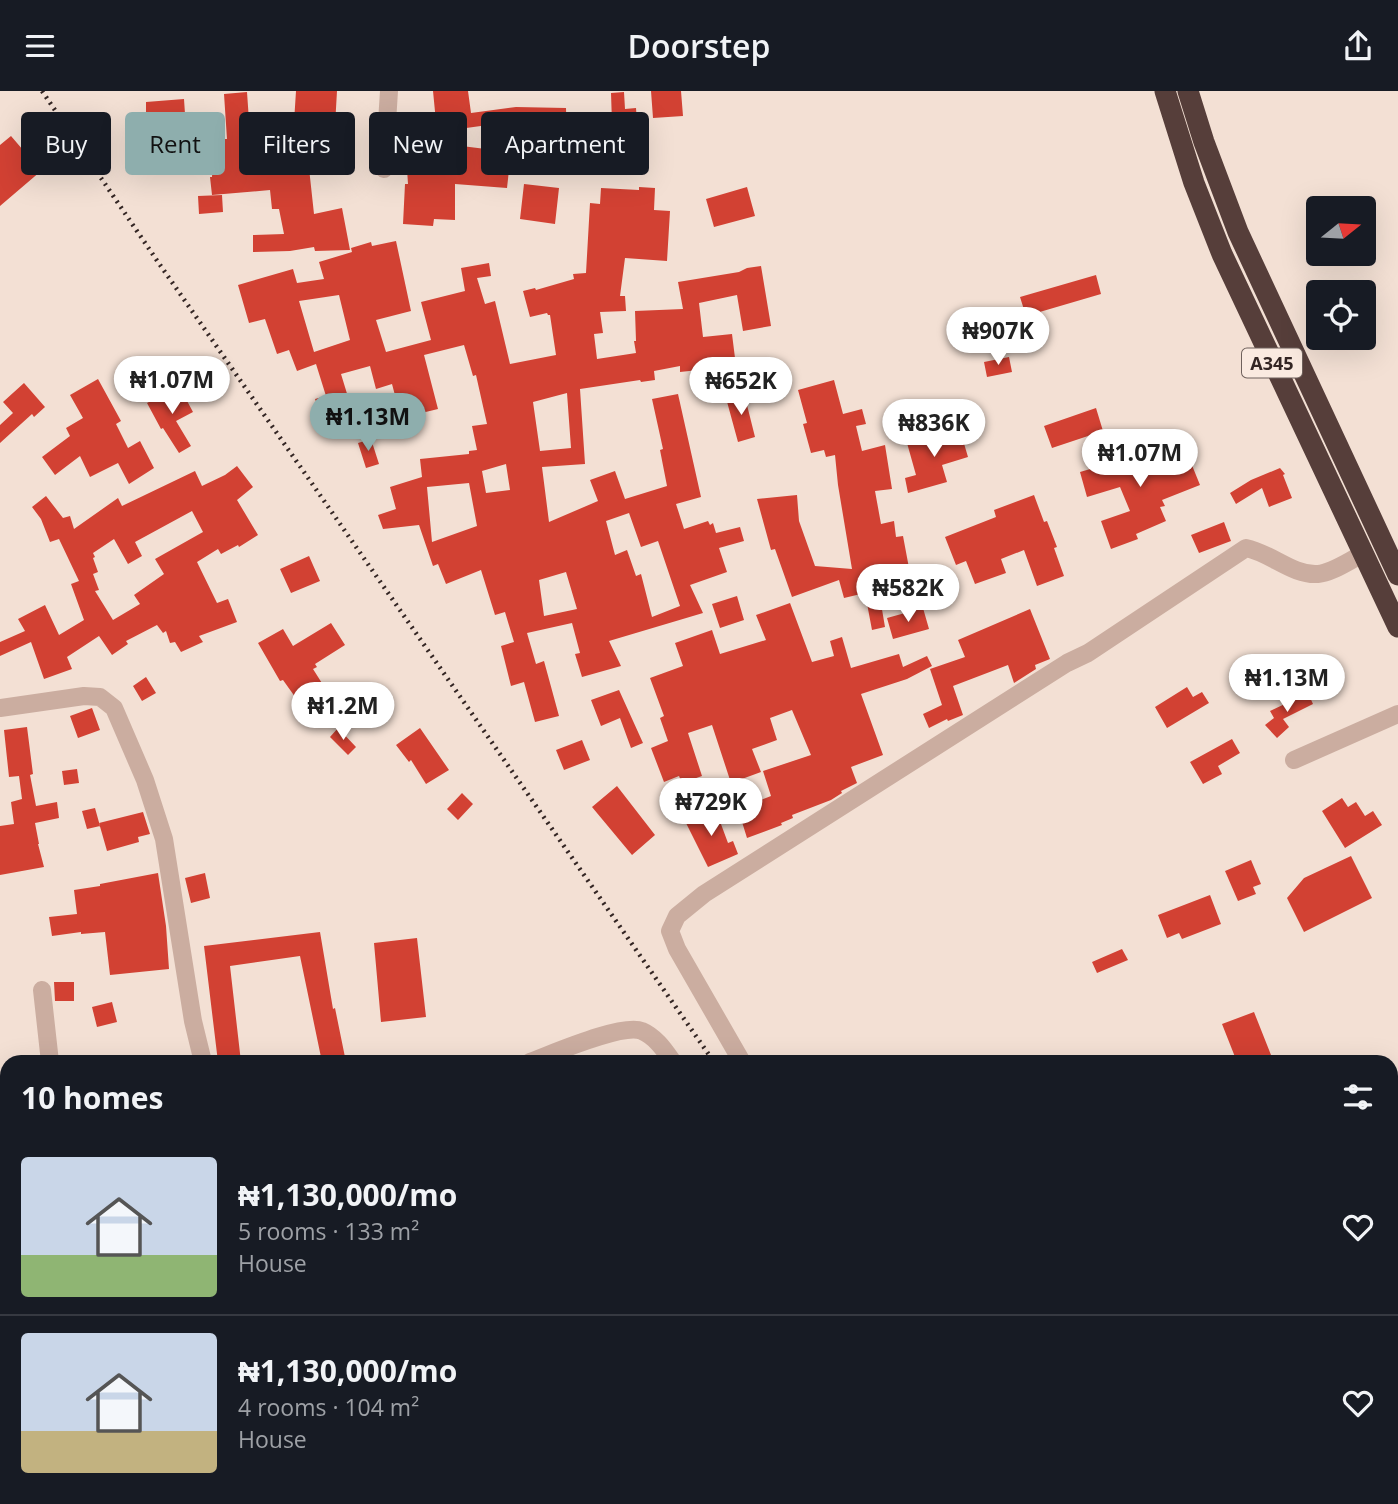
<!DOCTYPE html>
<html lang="en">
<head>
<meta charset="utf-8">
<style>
  :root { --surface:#171b24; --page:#242831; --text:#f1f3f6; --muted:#9ea1a6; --line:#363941; --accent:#8eaead }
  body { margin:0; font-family:"Open Sans",sans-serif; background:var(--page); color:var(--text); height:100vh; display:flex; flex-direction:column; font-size:26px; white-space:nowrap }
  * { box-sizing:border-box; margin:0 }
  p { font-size:23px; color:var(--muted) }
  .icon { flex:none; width:38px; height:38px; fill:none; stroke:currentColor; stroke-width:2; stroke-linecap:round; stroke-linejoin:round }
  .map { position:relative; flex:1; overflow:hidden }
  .side { position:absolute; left:0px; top:964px; width:1398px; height:450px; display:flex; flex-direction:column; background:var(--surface); border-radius:21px 21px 0 0; box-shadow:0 7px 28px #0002 }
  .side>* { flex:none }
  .banner { position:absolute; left:21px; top:21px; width:700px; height:63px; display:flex; gap:14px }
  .needle { width:46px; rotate:72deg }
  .buttons { position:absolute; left:1306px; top:105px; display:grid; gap:14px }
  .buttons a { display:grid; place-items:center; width:70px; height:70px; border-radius:7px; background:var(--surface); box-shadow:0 7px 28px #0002; font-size:35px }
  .price { position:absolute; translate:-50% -60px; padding:0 16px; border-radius:24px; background:#fff; color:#222; font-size:23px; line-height:46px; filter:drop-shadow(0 2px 4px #0008) }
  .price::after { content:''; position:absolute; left:50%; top:42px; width:21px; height:16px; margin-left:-10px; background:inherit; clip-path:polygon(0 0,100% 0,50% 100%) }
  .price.active { background:var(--accent); color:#111 }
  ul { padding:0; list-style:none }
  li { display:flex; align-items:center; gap:21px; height:175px; padding:0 21px }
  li+li { border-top:2px solid var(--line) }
  li span { display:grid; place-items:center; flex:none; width:196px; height:140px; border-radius:7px; color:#555 }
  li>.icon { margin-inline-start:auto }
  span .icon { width:84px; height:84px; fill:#fffc; stroke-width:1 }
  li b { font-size:30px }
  h2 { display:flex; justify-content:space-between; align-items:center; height:84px; padding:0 21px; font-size:30px }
  .pill { padding:0 24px; border-radius:7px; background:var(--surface); box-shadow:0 7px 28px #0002; font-size:24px; line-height:63px }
  .pill.active { background:var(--accent); color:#111 }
  header { display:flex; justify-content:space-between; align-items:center; height:91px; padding:0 21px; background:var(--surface); font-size:32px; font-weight:600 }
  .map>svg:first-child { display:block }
  .building { fill:#d24133; fill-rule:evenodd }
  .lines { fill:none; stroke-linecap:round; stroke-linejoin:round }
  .minor { stroke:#cbada0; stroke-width:18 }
  .highway { stroke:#563e3a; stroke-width:21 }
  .rail { stroke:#342624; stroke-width:4.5; stroke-dasharray:2 5; stroke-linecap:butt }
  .labels { text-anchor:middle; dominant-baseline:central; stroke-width:5; stroke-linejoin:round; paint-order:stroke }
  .shield { fill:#faeae0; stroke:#6f615c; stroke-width:2 }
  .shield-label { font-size:18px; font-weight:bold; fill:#342624 }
</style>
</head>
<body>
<header><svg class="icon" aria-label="menu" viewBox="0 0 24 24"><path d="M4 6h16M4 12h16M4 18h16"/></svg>Doorstep<svg class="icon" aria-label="share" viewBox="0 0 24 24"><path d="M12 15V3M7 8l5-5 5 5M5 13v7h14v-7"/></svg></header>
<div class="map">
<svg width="1398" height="1413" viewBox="0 0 1398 1413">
  <rect width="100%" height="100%" fill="#f3e0d4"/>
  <path class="building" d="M296,0H337L334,52L341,51V76L309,77L314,123L342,117L350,159L315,160L314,156L290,160L253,161V144L284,143L279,118H272L270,99L212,104L210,86H212L214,48H227L224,3L247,1L250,44L293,47Z
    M433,0H468L471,22L516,16L566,17L567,53L529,51V36H524L525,29L437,41Z
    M651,0H681L683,25L653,27Z
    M624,1L625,18L636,17L637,31L612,32L611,2Z
    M184,8L185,23L167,24L171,36L150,42L146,30V11Z
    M11,45L41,80L0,115V54Z
    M405,48L511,61L507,97L455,93V129L434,128L433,135L403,133L405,93H408Z
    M524,93L559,97L555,133L520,128Z
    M639,96L655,97L654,119L670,120L667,170L625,167L620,205H625L626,220L600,221L603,242L594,243L597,268L636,262L634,250H636L635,220L683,218L678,191L739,181L747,177L761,175L771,235L743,240L737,204L699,212L703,246L732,243L736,275L680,281V275L654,280L655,289L641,291L640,289L580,298L585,373L542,376L549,431L598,410L590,389L615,380L625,408L667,395L660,359L663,358L652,308L678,303L701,406L676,413L684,438L708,430L710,434L713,432L716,442L740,436L744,450L719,457L727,481L690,494L703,522L609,550L621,575L582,586L575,563L580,562L572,532L527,542L536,573L544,570L559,625L535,631L524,591L511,595L501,555L514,551L505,521L495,524L481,479L446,493L438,473L433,475L419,434L383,438L378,424L396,418L390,396L422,386L420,368L469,363V360L477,359L472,335L487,333L476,284L473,285L464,254L424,264L438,318L401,327L392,293L376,298L370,275L341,283L352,319L323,329L315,308L326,305L316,273L297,280L289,259L277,263L265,228L249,232L238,194L293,178L297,192L324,188L319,171L352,161L351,157L371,151L372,155L396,150L411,220L376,229L386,261L431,249L421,211L465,200L461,177L489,172L491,185L477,187L485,213L495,210L510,273L556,264L550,224H548L547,222L530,226L523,200L535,197L536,199L574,188L573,183L586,182L590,112L600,113L601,97L639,99ZM339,204L350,249L314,261L299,210ZM567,302L571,357L540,360L533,311ZM506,373L510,399L486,402L482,380ZM469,392L477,435L432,451L427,396ZM629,422L641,456L658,450L680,515L652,526L641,483L636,485L627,459L615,464L606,430ZM566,481L577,518L544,525L539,489Z
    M747,96L755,125L714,136L706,108Z
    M222,104L223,121L199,123L198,105Z
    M1096,184L1101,203L1026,225L1020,206Z
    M1009,266L1012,281L987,286L984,271Z
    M98,288L121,330L116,333L128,357L140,350L154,377L129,393L118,372L90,386L80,365L55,384L42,366L70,345L66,337L83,327L70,304Z
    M834,289L843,323L862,318L866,333L856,335L862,360L885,354L892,398L875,400L881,433L894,430L896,446L903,445L912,493L879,501L885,536L872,539L865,502L844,507L839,489L792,506L775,458L771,459L757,408L797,404L799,430L815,475L852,478L838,394L835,364L826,366L824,359L811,362L803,333L807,332L798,299Z
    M24,292L45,316L34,326L32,323L0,352V334L13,322L3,311Z
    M179,295L193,321L176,330L191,355L179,362L163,337L161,338L147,312Z
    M744,302L755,346L738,351L726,307Z
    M1096,317L1103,340L1052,357L1044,335Z
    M960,339L968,366L942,374L947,391L908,402L905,387L916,384L907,352Z
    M371,348L379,373L366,377L358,352Z
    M1153,351L1160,367L1185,357L1200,394L1162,409L1165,415L1160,416L1166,430L1136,443L1138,448L1111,458L1101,430L1130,420L1120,396L1087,406L1080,381L1121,369L1120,364Z
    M237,375L253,396L237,409L258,444L239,456L238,454L221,463L218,458L197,471L217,512L228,508L237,531L199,545L203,551L181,561L175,551L170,552L166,540L163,542L157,534L126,550L128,553L112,564L99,545L67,566L72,578L44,588L31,551L0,565V551L25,540L18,528L45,514L59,544L84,529L71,493L79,490L59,448L50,451L41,428L32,416L46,405L63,427L70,425L74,438L118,407L122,415L195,380L202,395L225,384ZM192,420L203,441L155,468L164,483L134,504L140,513L113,529L95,500L99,499L93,483L98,481L93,467L95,466L93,462L114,448L128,473L142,465L135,451Z
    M1280,377L1285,383L1283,384L1292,407L1269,416L1262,397L1236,413L1230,402L1251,389Z
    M1034,404L1044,431L1047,430L1057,456L1054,457L1064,485L1037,495L1024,459L1001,468L1006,482L975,493L966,470L956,474L945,446L996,426L994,419Z
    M1224,431L1231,450L1199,462L1191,444Z
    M309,465L320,490L291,502L280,478Z
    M737,505L744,529L720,537L712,513Z
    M790,512L812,571L834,565L830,550L842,546L851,577L899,563L903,576L927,565L932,575L907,588L861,603L883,664L851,676L857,692L841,700L842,702L831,709L792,724L793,727L781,732L782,734L747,747L738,718L771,705L763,680L811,664L792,619L770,627L777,649L752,658L761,681L731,692L712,634L688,642L702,685L682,692L679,685L664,691L651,657L668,650L660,627L664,625L650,587L683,575L675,552L712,539L720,563L766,549L756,524Z
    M923,517L929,538L893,548L887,527Z
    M1030,518L1050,568L1035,574L1036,578L1014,592L1008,574L953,595L963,624L948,630L947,628L929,637L923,623L942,614L930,578L965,566L958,549Z
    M331,532L345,554L315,573L317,576L313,578L332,608L308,624L283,589L280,590L258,552L283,538L293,555Z
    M146,586L156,602L142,610L133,595Z
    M1187,596L1193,606L1202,601L1209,612L1167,637L1155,616Z
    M619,599L643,652L631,657L620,627L601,635L591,609Z
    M1308,602L1313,613L1283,628L1289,636L1277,647L1265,634L1274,627L1270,620Z
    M92,617L100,639L78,647L70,625Z
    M27,636L33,683L30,684L36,715L57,711L59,727L35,732L39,753H38L44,776L0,784V735L14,733L11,711L22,708L19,685L9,686L4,639Z
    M338,637L356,656L348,664L330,646Z
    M420,637L449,679L426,693L411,669L409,671L396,654Z
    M1232,648L1240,662L1218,675L1222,683L1203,693L1190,671Z
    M582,649L590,669L564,679L556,659Z
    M77,678L79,692L64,694L62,680Z
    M617,695L655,744L632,764L592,716Z
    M462,702L473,713L458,729L447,718Z
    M1342,707L1348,716L1356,711L1365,725L1373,720L1382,734L1345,757L1322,720Z
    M95,717L100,735L87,738L82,720Z
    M715,717L728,752L733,750L738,763L708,776L686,732Z
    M143,721L150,743L138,746L139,751L107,760L99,732Z
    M1351,765L1372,807L1304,841L1287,807L1304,787Z
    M1251,769L1261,793L1253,796L1256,803L1238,810L1225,780Z
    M158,782L166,835L169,878L110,884L105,841L81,843V841L52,845L49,826L77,823L74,799L100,795V793Z
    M205,782L210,807L191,812L185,787Z
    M1210,804L1221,833L1182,848L1179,842L1167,847L1158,824Z
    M320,841L333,918L335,917L346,971H322L300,865L230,875L241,971H218L204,855Z
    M417,847L426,926L381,931L374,852Z
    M1122,858L1128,869L1097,882L1092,871Z
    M54,891H74V910H55Z
    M112,911L117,931L97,936L92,916Z
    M1254,921L1271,964L1253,971H1237L1222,933Z"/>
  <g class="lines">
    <path class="minor" d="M384,78L389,0
      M0,617L84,605L100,606L114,617L145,689L164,748L193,930L203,971
      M1294,669L1398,623
      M42,899L50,971
      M530,971C552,963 622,932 642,940C656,946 665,960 673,971
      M742,971L677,858L670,840L677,825L704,803L1067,572L1088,562L1246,457C1271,462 1293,485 1318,483C1332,482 1350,469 1363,463
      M0,1052H7
      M640,1407L642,1413
      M1294,1407L1298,1413
      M594,1413L601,1407
      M863,1413L865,1407
      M1211,1413L1232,1407"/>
    <path class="highway" d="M1165,0L1194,92L1222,163L1398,536
      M1188,0L1204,51L1238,141L1398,484"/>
    <path class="rail" d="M42,0L158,171L714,971
      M1010,1407L1014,1413"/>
  </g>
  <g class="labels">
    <rect class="shield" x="1242" y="257.5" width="60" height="29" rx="5"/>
    <g class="shield-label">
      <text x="1272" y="272">A345</text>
    </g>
  </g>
</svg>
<div class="buttons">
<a><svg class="needle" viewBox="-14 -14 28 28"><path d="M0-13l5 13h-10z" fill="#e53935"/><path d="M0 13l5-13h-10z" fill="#9ea1a6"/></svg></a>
<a><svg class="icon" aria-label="locate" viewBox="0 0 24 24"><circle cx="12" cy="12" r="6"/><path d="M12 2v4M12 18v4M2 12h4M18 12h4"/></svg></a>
</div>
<b class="price" style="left:998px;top:276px">₦907K</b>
<b class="price" style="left:172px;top:325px">₦1.07M</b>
<b class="price" style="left:741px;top:326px">₦652K</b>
<b class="price active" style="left:368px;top:362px">₦1.13M</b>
<b class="price" style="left:934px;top:368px">₦836K</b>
<b class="price" style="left:1140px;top:398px">₦1.07M</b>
<b class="price" style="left:908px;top:533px">₦582K</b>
<b class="price" style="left:1287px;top:623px">₦1.13M</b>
<b class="price" style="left:343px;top:651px">₦1.2M</b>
<b class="price" style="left:711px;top:747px">₦729K</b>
<div class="banner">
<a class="pill">Buy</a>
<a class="pill active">Rent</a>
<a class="pill">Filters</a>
<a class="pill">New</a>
<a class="pill">Apartment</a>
</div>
<section class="side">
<h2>10 homes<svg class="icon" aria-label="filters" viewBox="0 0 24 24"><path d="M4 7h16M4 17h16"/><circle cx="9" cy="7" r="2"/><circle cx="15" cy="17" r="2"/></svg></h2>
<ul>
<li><span style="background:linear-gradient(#c9d6e8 70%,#8fb573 0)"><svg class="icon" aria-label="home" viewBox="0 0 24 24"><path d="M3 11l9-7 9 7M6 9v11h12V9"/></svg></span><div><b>₦1,130,000/mo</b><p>5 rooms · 133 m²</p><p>House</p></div><svg class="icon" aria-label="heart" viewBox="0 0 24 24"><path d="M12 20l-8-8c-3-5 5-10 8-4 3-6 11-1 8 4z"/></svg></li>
<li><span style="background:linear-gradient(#c9d6e8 70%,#c2b280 0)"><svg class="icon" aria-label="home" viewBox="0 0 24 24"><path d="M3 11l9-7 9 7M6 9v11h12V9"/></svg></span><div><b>₦1,130,000/mo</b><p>4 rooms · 104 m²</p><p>House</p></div><svg class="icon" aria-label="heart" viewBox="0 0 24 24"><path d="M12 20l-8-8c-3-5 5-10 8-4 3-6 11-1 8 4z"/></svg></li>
</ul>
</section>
</div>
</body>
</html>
